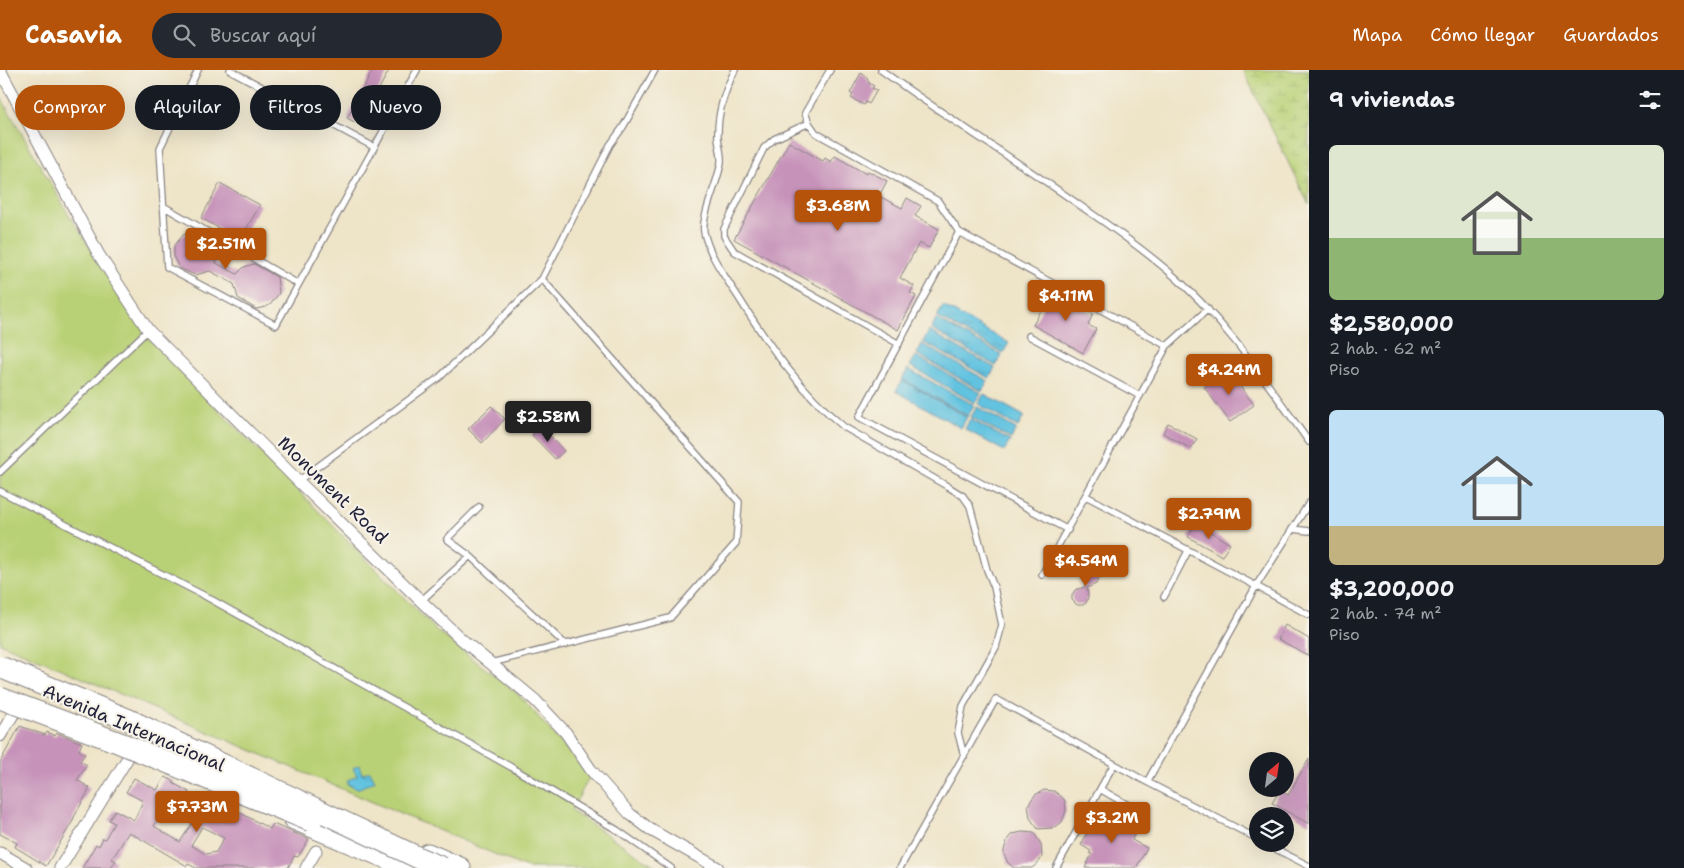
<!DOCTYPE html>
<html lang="es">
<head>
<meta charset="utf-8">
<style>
  :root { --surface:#171b24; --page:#242831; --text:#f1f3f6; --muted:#9ea1a6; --accent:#b45309 }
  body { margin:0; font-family:"Shantell Sans",sans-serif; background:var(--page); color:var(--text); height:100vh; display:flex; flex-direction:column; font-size:19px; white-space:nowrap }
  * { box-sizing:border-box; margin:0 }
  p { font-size:16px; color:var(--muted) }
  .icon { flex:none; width:28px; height:28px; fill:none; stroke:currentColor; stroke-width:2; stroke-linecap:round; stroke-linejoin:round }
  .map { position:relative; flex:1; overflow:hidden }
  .panel { display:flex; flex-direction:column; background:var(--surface); width:375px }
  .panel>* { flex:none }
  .hud { position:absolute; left:15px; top:15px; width:475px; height:45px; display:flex; gap:10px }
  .needle { width:32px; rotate:29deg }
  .buttons { position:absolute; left:1249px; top:682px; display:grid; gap:10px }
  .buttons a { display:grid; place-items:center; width:45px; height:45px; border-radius:50%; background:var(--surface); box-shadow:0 5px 20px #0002; font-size:25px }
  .price { position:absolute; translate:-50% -42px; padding:0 11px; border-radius:5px; background:var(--accent); color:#fff; font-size:16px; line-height:32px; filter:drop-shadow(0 1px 2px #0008) }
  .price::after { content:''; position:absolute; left:50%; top:30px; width:15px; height:11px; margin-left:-8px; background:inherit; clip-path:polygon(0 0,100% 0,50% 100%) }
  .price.active { background:#222; color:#fff }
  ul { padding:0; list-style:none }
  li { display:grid; align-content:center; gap:10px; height:265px; padding:0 20px }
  li span { display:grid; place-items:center; height:155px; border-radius:8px; color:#555 }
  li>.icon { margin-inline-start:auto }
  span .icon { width:90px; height:90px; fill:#fffc; stroke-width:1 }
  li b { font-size:21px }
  h2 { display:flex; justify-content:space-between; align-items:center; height:60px; padding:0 20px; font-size:21px }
  .chip { padding:0 18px; border-radius:22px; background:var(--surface); box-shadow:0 5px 20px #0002; font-size:18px; line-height:45px }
  .chip.active { background:var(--accent); color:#fff }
  header { display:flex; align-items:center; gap:30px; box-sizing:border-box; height:70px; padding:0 25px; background:var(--accent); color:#fff }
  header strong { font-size:24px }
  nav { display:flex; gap:28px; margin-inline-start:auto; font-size:18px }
  .search { width:350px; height:45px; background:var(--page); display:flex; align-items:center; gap:12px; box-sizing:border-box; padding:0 18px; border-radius:28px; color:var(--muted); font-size:19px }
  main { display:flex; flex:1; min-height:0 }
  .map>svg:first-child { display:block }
  .green { fill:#b9d176; stroke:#6e7a58 }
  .wetland { fill:url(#wetland-marsh); stroke:#6e7a58 }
  .water { fill:url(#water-ripples); stroke:#42728e }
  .building { fill:#c692b9; fill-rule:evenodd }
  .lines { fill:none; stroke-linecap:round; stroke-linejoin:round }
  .service-casing { stroke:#888382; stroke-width:8 }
  .minor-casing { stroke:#888382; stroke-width:13 }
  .trunk-casing { stroke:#888382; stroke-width:21 }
  .motorway-casing { stroke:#888382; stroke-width:23 }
  .service { stroke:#fff; stroke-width:5.5 }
  .minor { stroke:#fff; stroke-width:11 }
  .trunk { stroke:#fff; stroke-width:19 }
  .motorway { stroke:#fff; stroke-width:21 }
  .motorway-bridge-casing { stroke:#888382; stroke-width:23; stroke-linecap:butt }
  .motorway-bridge { stroke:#fff; stroke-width:21 }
  .labels { text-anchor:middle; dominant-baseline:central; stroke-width:4.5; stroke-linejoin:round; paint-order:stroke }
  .street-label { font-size:18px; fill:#22223b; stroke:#f7f3e8 }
</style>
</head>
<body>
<header>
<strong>Casavia</strong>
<div class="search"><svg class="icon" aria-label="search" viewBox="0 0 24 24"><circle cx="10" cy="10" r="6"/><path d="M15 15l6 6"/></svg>Buscar aquí</div>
<nav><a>Mapa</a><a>Cómo llegar</a><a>Guardados</a></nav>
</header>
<main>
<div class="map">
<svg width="1309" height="798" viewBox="0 0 1309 798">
  <defs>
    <pattern id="wetland-marsh" width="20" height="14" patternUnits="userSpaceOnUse" patternTransform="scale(1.25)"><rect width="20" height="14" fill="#b9d176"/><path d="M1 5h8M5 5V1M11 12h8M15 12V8" fill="none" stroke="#9fb367"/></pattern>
    <pattern id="water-ripples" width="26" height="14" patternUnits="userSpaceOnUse" patternTransform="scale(1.25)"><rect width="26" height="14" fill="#62c3e0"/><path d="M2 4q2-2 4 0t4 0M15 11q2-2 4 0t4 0" fill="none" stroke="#55a7c1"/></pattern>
  </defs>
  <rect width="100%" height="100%" fill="#f7f3e8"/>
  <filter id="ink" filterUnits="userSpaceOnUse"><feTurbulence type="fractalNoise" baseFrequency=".02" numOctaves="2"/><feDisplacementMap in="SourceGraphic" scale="10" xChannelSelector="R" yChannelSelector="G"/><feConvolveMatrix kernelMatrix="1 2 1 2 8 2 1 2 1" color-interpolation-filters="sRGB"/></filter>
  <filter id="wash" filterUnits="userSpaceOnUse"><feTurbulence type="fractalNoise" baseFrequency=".0096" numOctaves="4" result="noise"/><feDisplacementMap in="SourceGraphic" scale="20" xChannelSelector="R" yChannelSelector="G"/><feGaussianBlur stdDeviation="1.12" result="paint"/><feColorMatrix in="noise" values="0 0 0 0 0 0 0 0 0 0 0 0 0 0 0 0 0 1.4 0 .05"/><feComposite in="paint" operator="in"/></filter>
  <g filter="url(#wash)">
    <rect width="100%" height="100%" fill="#eee4c8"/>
    <path class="green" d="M0,26L69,145L154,275L437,561L519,625L590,706L571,741L658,798H527L0,573Z"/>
    <path class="wetland" d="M1243,0H1309V135Z"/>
    <path class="water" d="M943,236L1009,273L1003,283L937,247Z
      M936,249L1002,285L996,296L931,259Z
      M929,261L995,298L989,308L923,272Z
      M922,274L988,311L982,321L917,284Z
      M916,286L981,323L975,333L910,296Z
      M908,299L974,335L968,346L902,309Z
      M902,310L967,347L961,358L896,321Z
      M984,324L1024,346L1018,357L978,334Z
      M977,337L1016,359L1011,369L971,347Z
      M970,349L1010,371L1004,381L965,359Z
      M359,695L362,704L370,701L375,711L357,719L347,714L348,710L357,706L353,698Z"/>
    <g id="blocks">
      <path class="building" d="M373,0H389L360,55L347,48Z
        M861,3L866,6L869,13L874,16L872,18L877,20L869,34L866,32L864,35L851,28L853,25L850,23Z
        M789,72L823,91L825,88L831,92L835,86L866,104L868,101L887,111L879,126L902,138L907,128L921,136L915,146L939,159L929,178L919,173L900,208L914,216L910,223L916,226L898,260L734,169Z
        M220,113L260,135L240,170L201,148Z
        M196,160L215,171L218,180L216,193L237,204L244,197L254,194L277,207L279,223L271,234L266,237L256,239L238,228L234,214L210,201L195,205L179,198L174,188V176L183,165Z
        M1052,221L1093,244L1088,255L1096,259L1083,283L1033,255Z
        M1228,300L1254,335L1230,352L1204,317Z
        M491,336L505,349L482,373L468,359Z
        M1168,353L1197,369L1191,379L1163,363Z
        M541,356L564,381L555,389L532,365Z
        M1196,453L1230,474L1222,486L1188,467Z
        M1090,499L1097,501L1100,507L1096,514L1087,518L1088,527L1086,533L1083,535H1077L1072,530V525L1075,520L1085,517L1083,504L1085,501Z
        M1285,555L1309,569V586L1278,569Z
        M20,656L45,665L47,662L55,666L57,663L65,666L82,673L79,680L85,684L80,691L87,695L77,710L90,718L73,749H74L46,796L15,777L17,773L0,764V692Z
        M1309,689V754L1272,733L1280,720L1288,725Z
        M165,707L174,711L173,713L189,722L186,728L210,738L211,737L235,749L239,742L270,759L273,754L309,769L298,787L294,786L288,798H196L188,794L187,796L129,762L112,789L116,791L111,798H82L96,774L99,776L103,768L105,769L114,753L109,750L115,740L134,750L143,731L126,722L134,708L157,720ZM165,736L186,746L192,753L180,772L154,756ZM202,757L224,768L216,782L206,784L191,775Z
        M1044,720L1054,721L1062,727L1065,731L1066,741L1062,752L1057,756L1051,758L1038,759L1030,748L1028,735L1035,725Z
        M1105,741L1110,744L1109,746L1136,761L1132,770L1147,778L1136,798H1085L1092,784L1089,783L1091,781L1081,775L1097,743Z
        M1022,762L1034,763L1041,774L1042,787L1039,792L1032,798H1014L1008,793L1004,784V780L1007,771L1013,764Z"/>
    </g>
  </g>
  <g filter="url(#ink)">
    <use href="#blocks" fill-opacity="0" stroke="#888382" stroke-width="1"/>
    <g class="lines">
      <defs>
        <path id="service" d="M198,0L160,78L167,197L276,255L417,0
          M230,0L374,77
          M735,0C726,18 718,42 718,62C717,72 722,82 721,92C719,110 701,146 704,162C709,185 724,205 737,225C767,273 800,321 844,357L947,416L963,426L970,436L987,500L994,517L1002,555L996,577L963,636L958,663L964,686
          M830,0L805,43L809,53L816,63L938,131L959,162L859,347L1068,460
          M881,0C948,49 1018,91 1085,139C1113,158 1141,178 1167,200C1224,248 1266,312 1309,372
          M809,53L774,69L764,78L724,159V166L734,181L899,274
          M163,136L298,214
          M959,162L1167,276
          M1029,266L1140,326
          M0,402L148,260
          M298,411L440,307L542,209
          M0,421L205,526L511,697L617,760L671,798
          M1309,433L1256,516L1309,545
          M1292,459L1309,461
          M470,486L566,575
          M1042,505L1167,276L1208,239
          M1164,527L1188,481
          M421,531L470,486L447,469L479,437
          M491,593L670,548L736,473L739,432L542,209L610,75L623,57L655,0
          M1147,712L1258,769
          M1100,719L1140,742
          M1266,774L1309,796
          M900,798L996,629L1147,712L1256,516L1086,426
          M1056,798L1114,694"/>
        <path id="minor" d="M0,0L99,185L148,260L298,411L421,531L460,568L535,630L566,663L591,700L630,744L651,760L718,798
          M0,666L19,635
          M0,783L26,798
          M60,798L132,681
          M306,798L316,781"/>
        <path id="trunk" d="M294,750L408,798"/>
        <path id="motorway" d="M428,784L460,798"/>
      </defs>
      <use href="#service" class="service-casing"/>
      <use href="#minor" class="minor-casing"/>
      <use href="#trunk" class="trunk-casing"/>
      <use href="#motorway" class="motorway-casing"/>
      <use href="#service" class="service"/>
      <use href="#minor" class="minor"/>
      <use href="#trunk" class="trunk"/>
      <use href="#motorway" class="motorway"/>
      <defs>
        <path id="motorway-bridge" d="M0,597L129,650L421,789L443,798
          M0,628L120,673L311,751"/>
      </defs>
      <use href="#motorway-bridge" class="motorway-bridge-casing"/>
      <use href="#motorway-bridge" class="motorway-bridge"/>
    </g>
  </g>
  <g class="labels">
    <g class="street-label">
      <text transform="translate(333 420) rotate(44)">Monument Road</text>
      <text transform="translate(134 658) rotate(23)">Avenida Internacional</text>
    </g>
  </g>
</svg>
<div class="buttons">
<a><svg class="needle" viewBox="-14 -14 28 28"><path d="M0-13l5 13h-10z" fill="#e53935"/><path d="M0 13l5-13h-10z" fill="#9ea1a6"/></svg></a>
<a><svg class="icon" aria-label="layers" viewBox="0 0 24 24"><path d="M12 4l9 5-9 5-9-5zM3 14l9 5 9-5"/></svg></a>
</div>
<b class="price" style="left:838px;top:162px">$3.68M</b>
<b class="price" style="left:226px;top:200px">$2.51M</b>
<b class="price" style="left:1066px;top:252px">$4.11M</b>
<b class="price" style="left:1229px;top:326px">$4.24M</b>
<b class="price active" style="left:548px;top:373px">$2.58M</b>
<b class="price" style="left:1209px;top:470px">$2.79M</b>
<b class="price" style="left:1086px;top:517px">$4.54M</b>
<b class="price" style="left:197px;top:763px">$7.73M</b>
<b class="price" style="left:1112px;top:774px">$3.2M</b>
<div class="hud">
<a class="chip active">Comprar</a>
<a class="chip">Alquilar</a>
<a class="chip">Filtros</a>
<a class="chip">Nuevo</a>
</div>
</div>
<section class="panel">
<h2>9 viviendas<svg class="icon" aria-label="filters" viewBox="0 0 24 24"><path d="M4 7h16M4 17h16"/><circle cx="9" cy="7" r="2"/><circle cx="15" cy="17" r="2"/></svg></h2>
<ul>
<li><span style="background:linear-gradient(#dfe7d0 60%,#8fb573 0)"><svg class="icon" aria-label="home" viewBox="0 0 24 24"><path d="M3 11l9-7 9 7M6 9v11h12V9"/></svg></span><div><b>$2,580,000</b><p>2 hab. · 62 m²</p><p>Piso</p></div></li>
<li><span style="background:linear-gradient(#bfe0f5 75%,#c2b280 0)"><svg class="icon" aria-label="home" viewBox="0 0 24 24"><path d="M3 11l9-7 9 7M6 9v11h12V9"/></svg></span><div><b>$3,200,000</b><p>2 hab. · 74 m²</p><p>Piso</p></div></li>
</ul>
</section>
</main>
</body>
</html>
